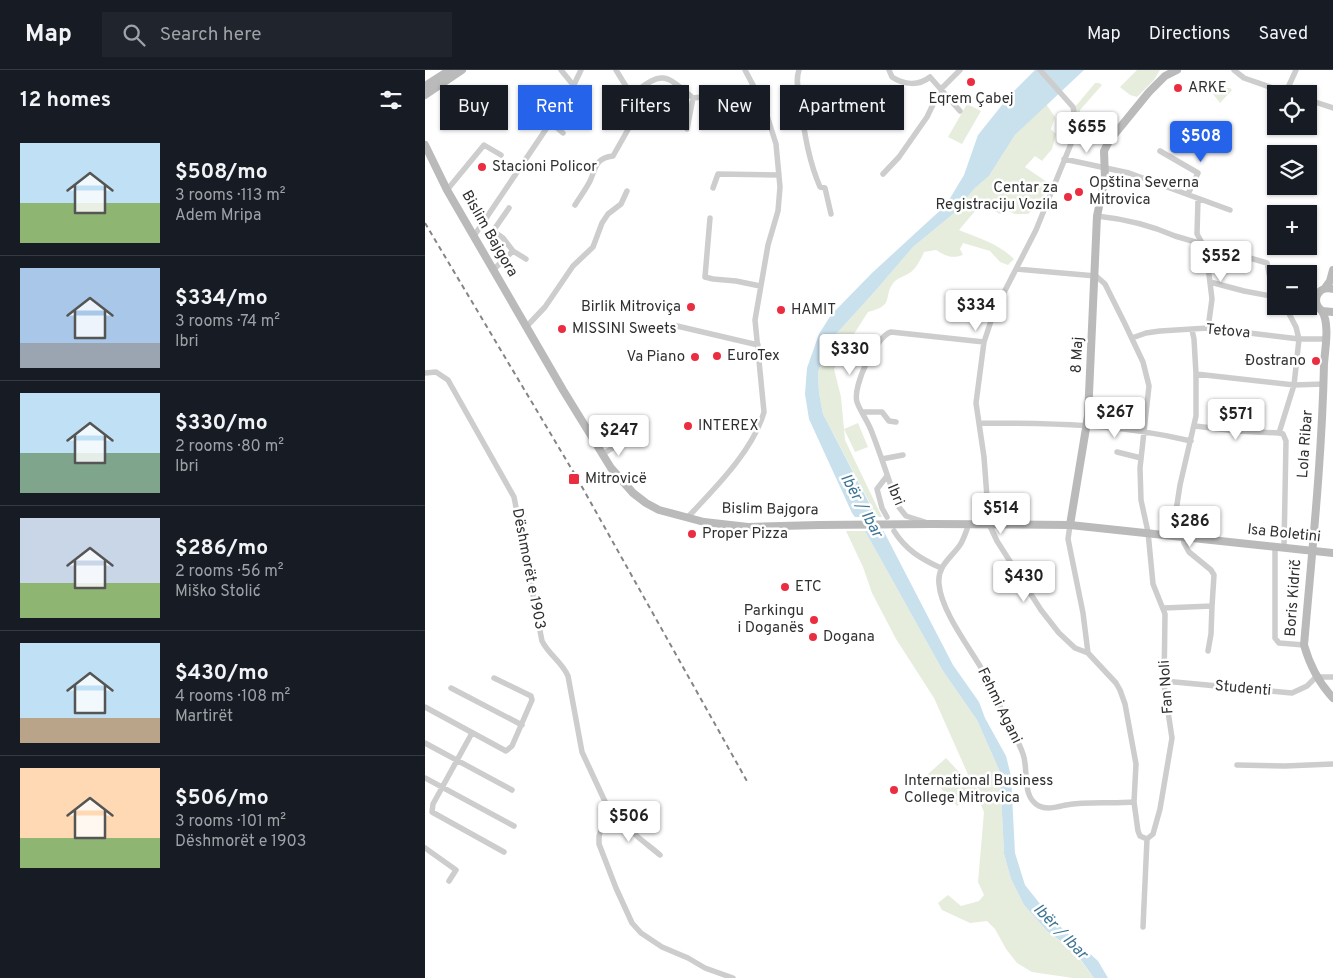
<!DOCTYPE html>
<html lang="en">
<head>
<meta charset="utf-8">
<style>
  :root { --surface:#171b24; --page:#20242c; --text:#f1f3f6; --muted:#9ea1a6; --line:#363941; --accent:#2563eb }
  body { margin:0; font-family:Overpass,sans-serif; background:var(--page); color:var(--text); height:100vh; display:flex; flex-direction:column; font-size:19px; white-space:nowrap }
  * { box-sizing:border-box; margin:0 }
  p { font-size:16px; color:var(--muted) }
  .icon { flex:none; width:28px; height:28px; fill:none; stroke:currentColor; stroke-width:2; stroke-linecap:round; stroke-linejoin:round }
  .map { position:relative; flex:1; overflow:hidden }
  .side { display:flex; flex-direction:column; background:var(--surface); width:425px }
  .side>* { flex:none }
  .hud { position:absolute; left:15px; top:15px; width:475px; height:45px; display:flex; gap:10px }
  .fabs { position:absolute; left:842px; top:15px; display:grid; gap:10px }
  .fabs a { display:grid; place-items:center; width:50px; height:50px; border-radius:0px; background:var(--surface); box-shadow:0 1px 4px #0004; font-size:25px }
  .price { position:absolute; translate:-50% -42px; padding:0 11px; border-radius:5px; background:#fff; color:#222; font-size:16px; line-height:32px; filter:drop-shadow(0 1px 2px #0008) }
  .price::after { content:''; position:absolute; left:50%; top:30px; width:15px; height:11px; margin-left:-8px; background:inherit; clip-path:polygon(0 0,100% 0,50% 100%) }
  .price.selected { background:var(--accent); color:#fff }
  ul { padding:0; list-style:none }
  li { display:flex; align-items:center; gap:15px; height:125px; padding:0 20px }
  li+li { border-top:1px solid var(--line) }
  li span { display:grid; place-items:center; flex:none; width:140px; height:100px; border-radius:0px; color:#555 }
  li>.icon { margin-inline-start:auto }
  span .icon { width:60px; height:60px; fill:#fffc; stroke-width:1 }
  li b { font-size:21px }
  h2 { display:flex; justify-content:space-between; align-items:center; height:60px; padding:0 20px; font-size:21px }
  .chip { padding:0 18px; border-radius:0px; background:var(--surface); box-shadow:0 1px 4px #0004; font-size:18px; line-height:45px }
  .chip.selected { background:var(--accent); color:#fff }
  header { display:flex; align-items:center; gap:30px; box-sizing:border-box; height:70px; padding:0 25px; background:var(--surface); border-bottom:1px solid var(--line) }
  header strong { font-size:24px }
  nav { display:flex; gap:28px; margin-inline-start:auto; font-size:18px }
  .search { width:350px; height:45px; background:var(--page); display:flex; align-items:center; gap:12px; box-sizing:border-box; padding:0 18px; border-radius:0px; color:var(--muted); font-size:19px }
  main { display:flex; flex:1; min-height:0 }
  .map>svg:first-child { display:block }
  .green { fill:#e6eddd }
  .water { fill:#c9e0ed }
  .pier { fill:#fff }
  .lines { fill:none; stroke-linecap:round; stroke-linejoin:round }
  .street { stroke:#cdcdcd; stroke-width:5.5 }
  .secondary { stroke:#bababa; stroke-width:8 }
  .rail { stroke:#858585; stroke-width:2; stroke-dasharray:5 4; stroke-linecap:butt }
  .secondary-bridge { stroke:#bababa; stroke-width:8 }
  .poi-dot { fill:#eb2d41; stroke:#fff; stroke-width:2 }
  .labels { text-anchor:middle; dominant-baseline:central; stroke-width:5; stroke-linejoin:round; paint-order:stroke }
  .poi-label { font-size:15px; fill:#303030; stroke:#fff; text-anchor:start }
  .street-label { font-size:15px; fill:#303030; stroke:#fff }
  .water-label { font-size:16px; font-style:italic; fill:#3a7495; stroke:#fff }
</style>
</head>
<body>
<header>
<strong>Map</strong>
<div class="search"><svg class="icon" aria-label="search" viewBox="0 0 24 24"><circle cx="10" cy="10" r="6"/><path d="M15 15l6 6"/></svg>Search here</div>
<nav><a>Map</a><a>Directions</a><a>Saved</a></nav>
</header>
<main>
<section class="side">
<h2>12 homes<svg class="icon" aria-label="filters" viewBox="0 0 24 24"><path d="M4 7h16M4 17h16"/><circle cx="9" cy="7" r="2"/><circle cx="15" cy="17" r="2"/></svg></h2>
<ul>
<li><span style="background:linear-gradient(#bfe0f5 60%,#8fb573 0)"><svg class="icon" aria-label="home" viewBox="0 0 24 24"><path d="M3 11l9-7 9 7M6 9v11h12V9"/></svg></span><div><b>$508/mo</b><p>3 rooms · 113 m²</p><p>Adem Mripa</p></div></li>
<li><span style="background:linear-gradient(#a9c7e8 75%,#9aa5b1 0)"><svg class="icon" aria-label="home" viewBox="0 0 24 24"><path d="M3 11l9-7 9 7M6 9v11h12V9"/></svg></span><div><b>$334/mo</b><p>3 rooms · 74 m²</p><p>Ibri</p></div></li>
<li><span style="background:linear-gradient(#bfe0f5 60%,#7fa58c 0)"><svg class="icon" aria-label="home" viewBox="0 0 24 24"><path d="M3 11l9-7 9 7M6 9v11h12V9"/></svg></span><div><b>$330/mo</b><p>2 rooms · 80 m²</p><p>Ibri</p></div></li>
<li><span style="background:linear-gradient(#c9d6e8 65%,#8fb573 0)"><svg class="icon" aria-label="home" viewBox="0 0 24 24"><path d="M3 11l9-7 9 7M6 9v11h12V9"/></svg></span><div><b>$286/mo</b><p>2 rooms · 56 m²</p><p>Miško Stolić</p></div></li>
<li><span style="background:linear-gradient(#bfe0f5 75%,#b9a48a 0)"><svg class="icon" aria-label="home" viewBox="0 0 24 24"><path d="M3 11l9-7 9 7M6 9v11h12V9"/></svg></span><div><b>$430/mo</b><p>4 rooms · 108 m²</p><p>Martirët</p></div></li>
<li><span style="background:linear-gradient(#ffd9b3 70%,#8fb573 0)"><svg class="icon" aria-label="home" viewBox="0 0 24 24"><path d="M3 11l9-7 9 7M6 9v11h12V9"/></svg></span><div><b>$506/mo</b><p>3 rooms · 101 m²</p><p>Dëshmorët e 1903</p></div></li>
</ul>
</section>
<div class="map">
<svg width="908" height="908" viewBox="0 0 908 908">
  <rect width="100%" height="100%" fill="#fff"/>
  <path class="green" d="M712,0H735L729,10L712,27L705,25L695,17Z
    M670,13H674L677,15L655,40V47H651L650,37Z
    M792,18H805L807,20L795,33L788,24Z
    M542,34L556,41L537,74L523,67Z
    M621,34L630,47L626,59L631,64L627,79L617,91L610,86L600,97L622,112L615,141L608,139L603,144H590L583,141L575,144L556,134L534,160C553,168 573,173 589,189L583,195L575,192L565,181L538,173L535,179L538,185C526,189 521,186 511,180L499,182C496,189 492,197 486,202C481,206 474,207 469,212C457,227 471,235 443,242L420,278L409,299L416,327L419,359L433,353L443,377L430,382L419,359L420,370L457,447H452L398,344L394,323L393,302L404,272L452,219L488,177L528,144L550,118L564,106L590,65Z
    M421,461H440L518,601L552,650L575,702L579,784L586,809L599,835L622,861L650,883L669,908H648L607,902L592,893L581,879L570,859L562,851L545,853L517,840L513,833L523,825L536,836L554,831L559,825L553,812L559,742L550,721L532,736L503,704L521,688L549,718L509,628L471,569L447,523L438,497Z"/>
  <path class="water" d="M610,0H659L590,65L564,106L550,118L528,144L488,177L452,219L404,272L393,302L394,323L398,344L528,595L554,632L560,648L581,686L586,706L590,783L600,815L627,849L673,891L683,908H669L650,882L622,861L599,835L586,809L579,784L575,702L552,650L518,601L440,461L427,443L384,349L380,324L382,298L394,264L406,245L447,203L521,135L539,105L553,65L585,25Z"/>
  <path class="pier" d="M427,447H455L462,461H437Z"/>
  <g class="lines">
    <path class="street" d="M136,0L149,16
      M374,0C370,10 374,24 375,34C380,64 383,89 395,117L400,118L406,144
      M464,0L467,7C479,15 494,16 505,7
      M615,0L648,37L652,59L611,160L569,242L559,272L551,333L559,387L564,454L572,471L616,540L634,563L650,578L663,583
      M809,0L819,8L865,24
      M505,7L535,41
      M861,22L871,0
      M209,23C238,0 241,5 268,28L296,25
      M884,30L908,38
      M125,52L138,63
      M262,59L268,28
      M735,81L773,103L763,124
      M639,89L704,103L805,140
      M458,104L474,87L502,47L515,20L535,0
      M288,118L293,104L354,105
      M22,120L59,75L76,85
      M773,129L772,164L781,180L787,229L783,258
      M150,135C155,127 161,119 165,111C171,98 170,88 188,86L209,49L216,31L202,18L191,0
      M84,138L68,161L78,168L88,181
      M672,146C700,149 725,155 750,166L842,193L845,208L851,220
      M285,148L280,207L288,209L311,211L335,216
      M49,166L144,25L156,0
      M591,199L671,206L680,214L700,254L718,292L724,316L715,398L716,430L723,462L728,514L740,544L739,615L747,668L735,739L728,764L722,769
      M68,200L88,181L101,189
      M785,212L819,221L851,227
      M102,256L120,237L148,196L168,177L177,153L183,144L196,134L202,121
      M252,256L333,275
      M707,268L721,263L735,261L783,258L874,269H901
      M0,303L11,302L23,310L89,427L117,571C124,585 137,592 143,606L157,682L183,738L174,766V774L191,818L207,853L216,863L237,877L263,888L280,898L308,908
      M771,304L869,315L899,314
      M437,342H457L464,351L471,352
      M554,353C625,353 696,354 766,371
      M770,356L812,361L854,363
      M854,363L869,315L874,269L871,257L860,236
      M854,363L858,364L861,371L859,478
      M692,382L716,388
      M178,384L199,371
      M457,389L478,385
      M462,406L452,419L457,438L462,447
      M262,448C289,419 328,381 339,342L330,250L343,175L353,141L355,117L351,74L339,36L320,0
      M500,452L481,446L473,436C464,411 456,385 446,360C442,350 435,341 432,332C427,317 451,266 466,262L559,272
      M544,454C541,461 539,469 535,475C526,488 512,496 514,514C516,541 545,578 558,601C567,617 574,634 581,650C587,661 594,672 598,684C604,700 596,727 614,736C622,740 632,737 641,735C663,731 686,734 709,732
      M645,455L643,469L658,543L663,583L691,613L695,620L700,634L711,694L709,732L713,761L715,766L722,769
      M469,461C481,480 496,489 516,498
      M750,465L751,441L755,415L771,346V304L769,269L767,260
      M850,477V568L854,573L879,575
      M739,538L787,536L789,505L786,500L764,482L759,473L758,466
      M783,581L786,564L787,536
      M739,611L867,623L882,616L891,607H908
      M26,618L97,655
      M0,637L81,681L87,676L107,630L106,626L69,608
      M47,663L8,734L7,742L79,782
      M0,673L87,720
      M812,695L860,696L908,694
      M0,708L89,756
      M182,745C200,748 201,756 213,767C220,773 228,779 235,785
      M0,778L31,800L24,811
      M718,857L722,769"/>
    <path class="secondary" d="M0,16L25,0
      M0,25L37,0
      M0,75L22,120L138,320L186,398L208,423L221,433L234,440L279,452L323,457L394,455
      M900,218L905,211L908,200
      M908,219C893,215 885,231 897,241L908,242
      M897,241C905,255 900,278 899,294C897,388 887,482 879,575C885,596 893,612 908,628
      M507,454L645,455L908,483
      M645,455L663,346L672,146L680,108L679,81L684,71L724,22L740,6L752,0"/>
    <path class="rail" d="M0,153L152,408L323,713"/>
    <path class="secondary-bridge" d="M394,455L507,454"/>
  </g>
  <g class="poi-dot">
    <circle cx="546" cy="12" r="5"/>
    <circle cx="753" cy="18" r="5"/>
    <circle cx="57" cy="97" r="5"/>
    <circle cx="654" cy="122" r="5"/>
    <circle cx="643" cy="127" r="5"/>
    <circle cx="266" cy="237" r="5"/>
    <circle cx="356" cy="240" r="5"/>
    <circle cx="137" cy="259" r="5"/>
    <circle cx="292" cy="286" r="5"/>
    <circle cx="270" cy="287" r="5"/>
    <circle cx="891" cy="291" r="5"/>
    <circle cx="263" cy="356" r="5"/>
    <rect x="143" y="403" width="12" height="12" rx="2.5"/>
    <circle cx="267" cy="464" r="5"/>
    <circle cx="360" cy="517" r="5"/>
    <circle cx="389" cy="550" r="5"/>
    <circle cx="388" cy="567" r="5"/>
    <circle cx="469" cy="720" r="5"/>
  </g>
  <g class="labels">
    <g class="poi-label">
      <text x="763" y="18">ARKE</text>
      <text x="546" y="29" text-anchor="middle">Eqrem Çabej</text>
      <text x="67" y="97">Stacioni Policor</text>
      <text x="664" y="113">Opština Severna<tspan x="664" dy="17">Mitrovica</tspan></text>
      <text x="633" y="118" text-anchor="end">Centar za<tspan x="633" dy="17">Registraciju Vozila</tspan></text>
      <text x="256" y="237" text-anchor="end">Birlik Mitroviça</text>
      <text x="366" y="240">HAMIT</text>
      <text x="147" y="259">MISSINI Sweets</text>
      <text x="302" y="286">EuroTex</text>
      <text x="260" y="287" text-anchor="end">Va Piano</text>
      <text x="881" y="291" text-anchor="end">Đostrano</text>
      <text x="273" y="356">INTEREX</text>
      <text x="160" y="409">Mitrovicë</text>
      <text x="277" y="464">Proper Pizza</text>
      <text x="370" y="517">ETC</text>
      <text x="379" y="541" text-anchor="end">Parkingu<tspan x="379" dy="17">i Doganës</tspan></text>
      <text x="398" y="567">Dogana</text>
      <text x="479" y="711">International Business<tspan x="479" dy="17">College Mitrovica</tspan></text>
    </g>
    <g class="street-label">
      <text transform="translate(64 164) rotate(60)">Bislim Bajgora</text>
      <text transform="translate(803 262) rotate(5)">Tetova</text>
      <text transform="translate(653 285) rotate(-87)">8 Maj</text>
      <text transform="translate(881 374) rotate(-86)">Lola Ribar</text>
      <text transform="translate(470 425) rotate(67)">Ibri</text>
      <text transform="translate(345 440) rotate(1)">Bislim Bajgora</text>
      <text transform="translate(859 464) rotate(6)">Isa Boletini</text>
      <text transform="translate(103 499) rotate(79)">Dëshmorët e 1903</text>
      <text transform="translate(869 528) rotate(-86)">Boris Kidrič</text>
      <text transform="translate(742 617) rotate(-94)">Fan Noli</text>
      <text transform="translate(818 619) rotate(5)">Studenti</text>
      <text transform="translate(574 636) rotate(64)">Fehmi Agani</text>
    </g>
    <g class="water-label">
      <text transform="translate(436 436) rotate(61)">Ibër / Ibar</text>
      <text transform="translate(635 862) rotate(46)">Ibër / Ibar</text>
    </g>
  </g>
</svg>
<div class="fabs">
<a><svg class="icon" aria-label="locate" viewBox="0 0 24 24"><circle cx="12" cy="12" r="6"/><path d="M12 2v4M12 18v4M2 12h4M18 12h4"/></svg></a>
<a><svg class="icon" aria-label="layers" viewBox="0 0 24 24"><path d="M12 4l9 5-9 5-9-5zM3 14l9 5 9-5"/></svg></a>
<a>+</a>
<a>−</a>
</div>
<b class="price" style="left:662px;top:84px">$655</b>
<b class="price selected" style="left:776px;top:93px">$508</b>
<b class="price" style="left:796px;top:213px">$552</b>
<b class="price" style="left:551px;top:262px">$334</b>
<b class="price" style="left:425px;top:306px">$330</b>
<b class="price" style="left:690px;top:369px">$267</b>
<b class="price" style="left:811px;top:371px">$571</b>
<b class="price" style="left:194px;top:387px">$247</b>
<b class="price" style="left:576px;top:465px">$514</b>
<b class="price" style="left:765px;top:478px">$286</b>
<b class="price" style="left:599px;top:533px">$430</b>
<b class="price" style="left:204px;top:773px">$506</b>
<div class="hud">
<a class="chip">Buy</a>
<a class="chip selected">Rent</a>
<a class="chip">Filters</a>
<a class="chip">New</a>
<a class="chip">Apartment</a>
</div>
</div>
</main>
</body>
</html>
